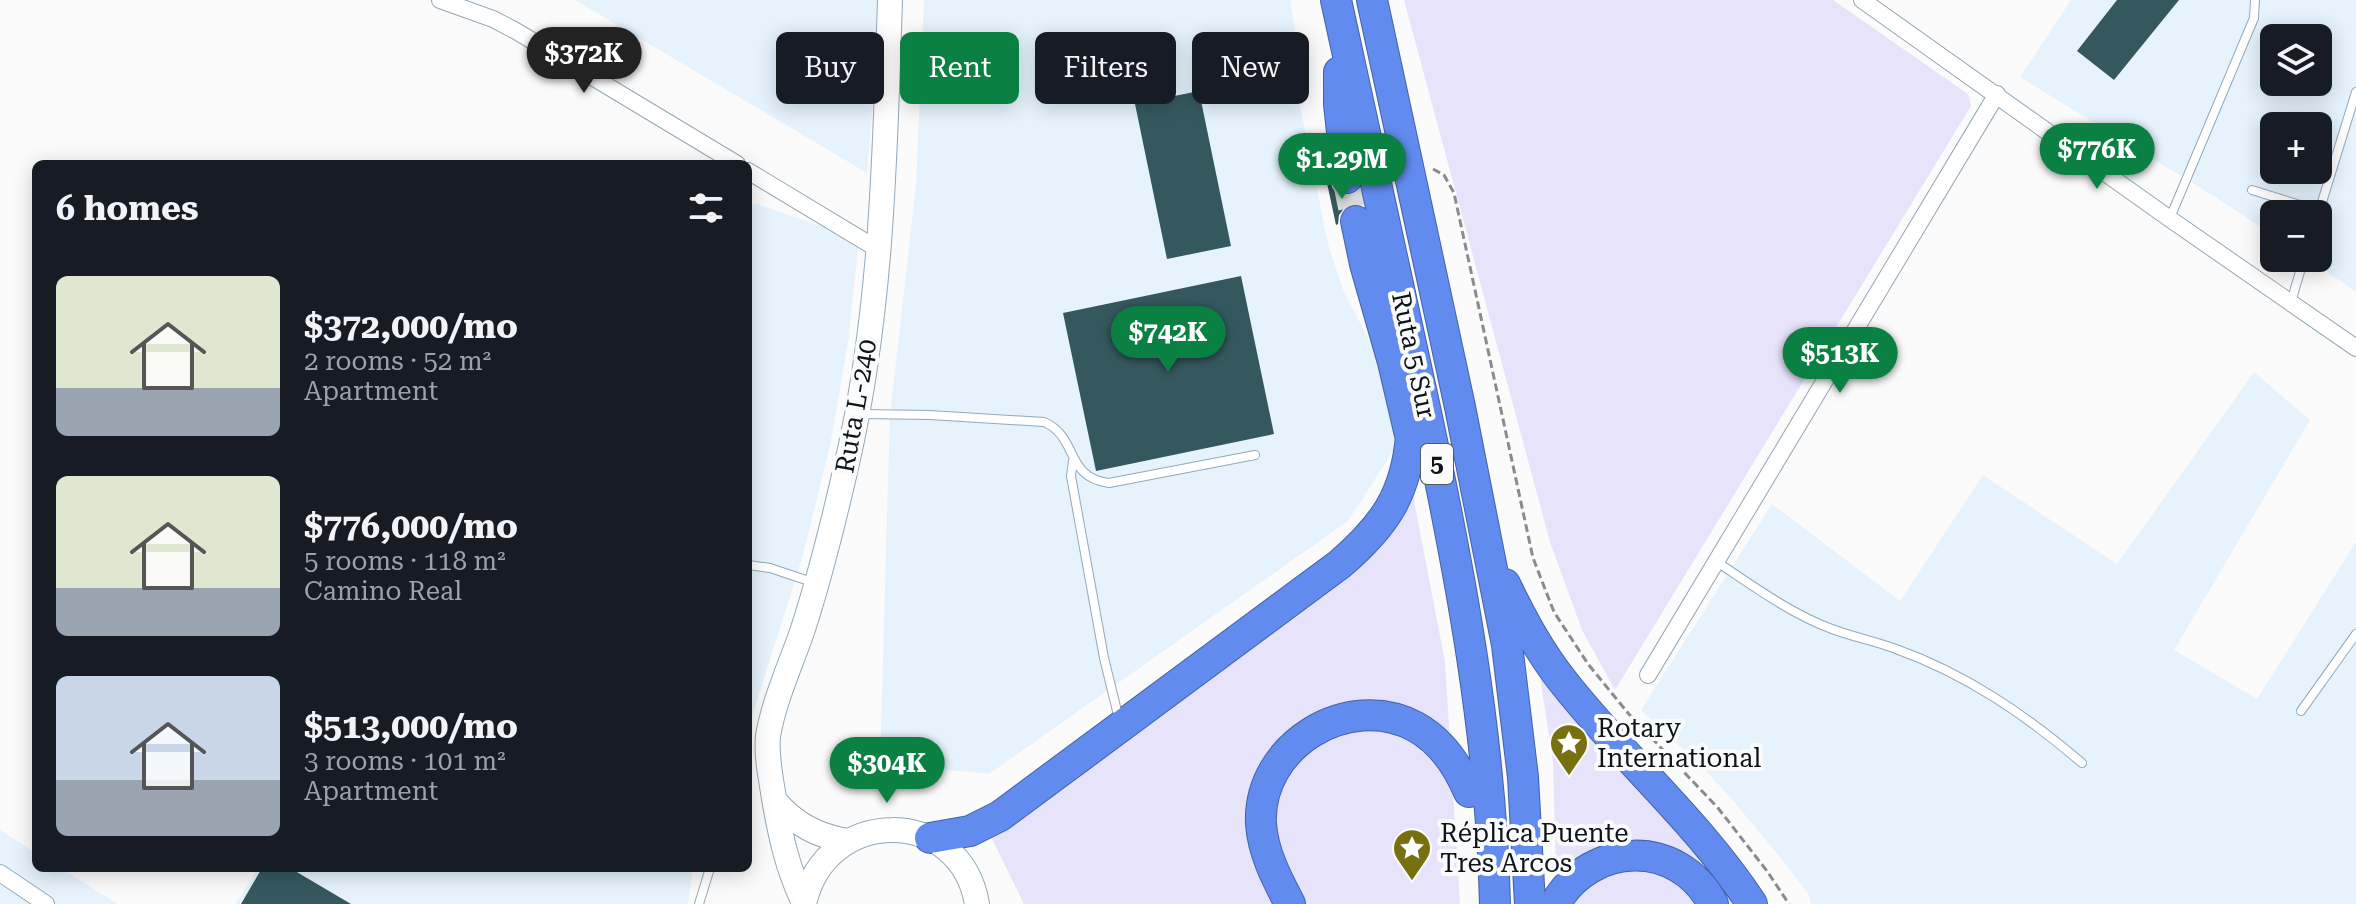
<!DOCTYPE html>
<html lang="en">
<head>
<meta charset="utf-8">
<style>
  :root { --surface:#171b24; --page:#242831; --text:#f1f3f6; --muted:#9ea1a6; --accent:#0b8043 }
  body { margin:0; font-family:"Roboto Serif",serif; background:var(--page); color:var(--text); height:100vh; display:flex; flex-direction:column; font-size:30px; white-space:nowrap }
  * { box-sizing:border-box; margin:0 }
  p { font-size:26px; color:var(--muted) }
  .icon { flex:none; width:44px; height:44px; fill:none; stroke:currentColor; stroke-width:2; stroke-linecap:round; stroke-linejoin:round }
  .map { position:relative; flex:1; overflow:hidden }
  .sheet { position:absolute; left:32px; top:160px; width:720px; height:712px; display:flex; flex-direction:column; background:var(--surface); border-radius:12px; box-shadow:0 4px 20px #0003 }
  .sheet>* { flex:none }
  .top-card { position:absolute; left:776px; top:32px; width:760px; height:72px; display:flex; gap:16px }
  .buttons { position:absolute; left:2260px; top:24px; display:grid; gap:16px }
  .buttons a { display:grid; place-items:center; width:72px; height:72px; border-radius:12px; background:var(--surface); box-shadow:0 4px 20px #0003; font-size:40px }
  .price { position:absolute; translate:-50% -68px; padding:0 18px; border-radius:28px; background:var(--accent); color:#fff; font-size:26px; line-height:52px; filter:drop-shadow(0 2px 4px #0008) }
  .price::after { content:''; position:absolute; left:50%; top:48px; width:24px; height:18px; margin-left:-12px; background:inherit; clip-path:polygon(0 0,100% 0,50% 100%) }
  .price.current { background:#222; color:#fff }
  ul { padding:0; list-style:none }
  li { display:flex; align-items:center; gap:24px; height:200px; padding:0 24px }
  li span { display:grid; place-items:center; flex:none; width:224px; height:160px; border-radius:12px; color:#555 }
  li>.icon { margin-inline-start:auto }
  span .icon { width:96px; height:96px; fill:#fffc; stroke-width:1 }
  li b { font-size:34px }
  h2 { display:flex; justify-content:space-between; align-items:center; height:96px; padding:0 24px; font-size:34px }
  .chip { padding:0 28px; border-radius:12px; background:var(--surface); box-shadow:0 4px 20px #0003; font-size:28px; line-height:72px }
  .chip.current { background:var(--accent); color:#fff }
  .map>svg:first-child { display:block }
  .built { fill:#e6f3fc; fill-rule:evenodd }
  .green { fill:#e6e3fb }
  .building { fill:#35585f }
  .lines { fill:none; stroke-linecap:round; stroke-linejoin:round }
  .highway-tunnel { stroke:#d7d8d9; stroke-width:30; stroke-dasharray:30 15; stroke-linecap:butt }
  .lane-casing { stroke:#91a9ba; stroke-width:10 }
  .street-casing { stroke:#91a9ba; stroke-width:18 }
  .secondary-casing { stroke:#91a9ba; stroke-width:26 }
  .highway-casing { stroke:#4362a5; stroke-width:32 }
  .path { stroke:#878c8e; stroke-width:3; stroke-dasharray:8 4; stroke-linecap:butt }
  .lane { stroke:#fff; stroke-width:8 }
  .street { stroke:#fff; stroke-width:16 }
  .secondary { stroke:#fff; stroke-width:24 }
  .highway { stroke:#618bef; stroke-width:30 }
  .labels { text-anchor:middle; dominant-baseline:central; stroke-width:8; stroke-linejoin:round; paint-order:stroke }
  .shield { fill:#fbfbfb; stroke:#545a5e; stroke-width:2 }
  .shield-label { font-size:24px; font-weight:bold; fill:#0c151b }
  .street-label { font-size:26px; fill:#0c151b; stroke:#fbfbfb }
  .poi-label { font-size:26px; fill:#0c151b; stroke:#fbfbfb; text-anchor:start }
</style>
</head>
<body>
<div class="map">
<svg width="2356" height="904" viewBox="0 0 2356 904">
  <rect width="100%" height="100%" fill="#fbfbfb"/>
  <path class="built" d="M575,0H879L877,55L867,173Z
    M924,0H1290L1298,48V96L1328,244L1343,290L1380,361L1397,445L1348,521L989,774L880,763L890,414L916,186Z
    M2071,0H2356V292L2307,258H2318V214H2274V236L2215,197L2020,77ZM2274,38H2318V82H2274ZM2274,126H2318V170H2274Z
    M754,203L859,239L848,343L830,446L803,555L748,729V209Z
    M2254,372L2310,420L2174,650L2257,699L2356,542V904H1811L1809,895L1784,862L1731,798L1703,768L1641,710L1772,504L1900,601L1983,475L2117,564Z
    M0,830L36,853V868H60L118,904H0Z
    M258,868H693L688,904H236Z"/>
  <path class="green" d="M1404,0H1833L1968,94L1971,106L1615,690L1582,630L1550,542Z
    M1413,478L1415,506L1445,662L1460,904H1024L991,837L1346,571Z
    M1537,657L1720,880L1733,904H1557L1553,762Z"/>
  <path class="building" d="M2117,0H2179L2114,80L2077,51Z
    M1199,91L1231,246L1167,259L1135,104Z
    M1330,182L1333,189L1340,195L1350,196L1359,191L1362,204L1353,203L1345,207L1339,215L1338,224L1336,225L1327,183Z
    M1241,276L1274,434L1096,471L1063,313Z
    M262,868H290L351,904H241Z"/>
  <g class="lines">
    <path class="highway-tunnel" d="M1347,178L1356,221"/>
    <defs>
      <path id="lane" d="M2252,190L2319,211
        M2318,215L2356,92
        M2170,218L2254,18L2255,0
        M2291,302L2304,258
        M862,414L930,415L1044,422C1079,437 1064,477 1109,483L1255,455
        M1073,461L1071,476L1104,658L1119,719
        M1717,562C1753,586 1791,614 1832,629C1853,637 1875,641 1896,649C1966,674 2026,715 2082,763
        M748,565L770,568L812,582
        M2301,711L2356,634
        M699,904L710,868"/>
      <path id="street" d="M440,0L493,19L516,31L737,164
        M1862,0L2170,219L2356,348
        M748,171L879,250
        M1648,675L1997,94
        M0,873L46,904"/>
      <path id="secondary" d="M775,801C795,824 817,836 847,841
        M804,903C787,867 781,838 774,799C771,777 766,758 768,736C774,701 790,666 802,632C820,577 834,520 847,463C882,311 885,155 890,0
        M804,904C825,806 960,805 977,904"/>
      <path id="highway" d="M1336,0C1365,136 1396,272 1425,408C1460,572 1491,736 1495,904
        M1372,0L1460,407L1507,645L1523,777L1530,904
        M1339,72V104L1347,178
        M1356,221L1365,264L1393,362L1411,439
        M1505,584C1522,619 1540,653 1565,684C1625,760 1699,823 1752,904
        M930,838L970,831L1000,816L1340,564C1384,526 1406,495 1411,436
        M1290,904C1277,879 1263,853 1261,824C1257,746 1348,690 1416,727C1441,741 1458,766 1469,792
        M1555,904C1591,841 1678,838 1713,904"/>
    </defs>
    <use href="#lane" class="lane-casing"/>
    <use href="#street" class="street-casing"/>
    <use href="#secondary" class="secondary-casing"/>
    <use href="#highway" class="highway-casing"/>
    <path class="path" d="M1433,169L1444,175L1454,193L1533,558L1554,612L1588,664L1628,713L1718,808L1767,871L1789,904"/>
    <use href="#lane" class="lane"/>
    <use href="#street" class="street"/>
    <use href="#secondary" class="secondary"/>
    <use href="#highway" class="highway"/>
  </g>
  <defs>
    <symbol id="sight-pin" viewBox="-11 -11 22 30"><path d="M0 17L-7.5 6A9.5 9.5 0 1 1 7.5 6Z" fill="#767011" stroke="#fbfbfb"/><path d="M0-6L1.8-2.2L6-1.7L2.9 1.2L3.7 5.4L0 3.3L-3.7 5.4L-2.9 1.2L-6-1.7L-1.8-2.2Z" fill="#fff"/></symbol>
  </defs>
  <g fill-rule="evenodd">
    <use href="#sight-pin" x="1547" y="721" width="44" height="60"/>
    <use href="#sight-pin" x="1390" y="826" width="44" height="60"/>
  </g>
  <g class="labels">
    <rect class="shield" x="1421" y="444" width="32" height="40" rx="6"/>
    <g class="shield-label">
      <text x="1437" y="464">5</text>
    </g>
    <g class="street-label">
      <text transform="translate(1414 355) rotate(78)">Ruta 5 Sur</text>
      <text transform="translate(856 406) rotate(-80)">Ruta L-240</text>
    </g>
    <g class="poi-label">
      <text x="1597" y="728">Rotary<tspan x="1597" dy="30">International</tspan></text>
      <text x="1440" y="833">Réplica Puente<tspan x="1440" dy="30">Tres Arcos</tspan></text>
    </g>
  </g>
</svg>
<div class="buttons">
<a><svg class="icon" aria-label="layers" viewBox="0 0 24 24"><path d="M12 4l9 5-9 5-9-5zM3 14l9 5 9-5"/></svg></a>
<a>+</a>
<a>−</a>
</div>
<b class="price current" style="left:584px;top:95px">$372K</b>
<b class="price" style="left:2097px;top:191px">$776K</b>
<b class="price" style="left:1342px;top:201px">$1.29M</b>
<b class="price" style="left:1168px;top:374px">$742K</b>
<b class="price" style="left:1840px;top:395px">$513K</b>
<b class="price" style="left:887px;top:805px">$304K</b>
<div class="top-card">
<a class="chip">Buy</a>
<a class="chip current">Rent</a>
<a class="chip">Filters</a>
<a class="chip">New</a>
</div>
<section class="sheet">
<h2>6 homes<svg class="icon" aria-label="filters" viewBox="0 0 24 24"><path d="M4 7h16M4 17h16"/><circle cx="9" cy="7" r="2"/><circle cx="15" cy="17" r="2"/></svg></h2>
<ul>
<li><span style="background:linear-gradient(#dfe7d0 70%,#9aa5b1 0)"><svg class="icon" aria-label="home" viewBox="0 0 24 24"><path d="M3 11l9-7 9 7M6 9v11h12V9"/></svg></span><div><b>$372,000/mo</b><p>2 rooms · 52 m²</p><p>Apartment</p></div></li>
<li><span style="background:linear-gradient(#dfe7d0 70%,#9aa5b1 0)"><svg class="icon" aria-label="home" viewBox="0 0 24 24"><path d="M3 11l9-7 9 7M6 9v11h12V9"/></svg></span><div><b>$776,000/mo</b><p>5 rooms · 118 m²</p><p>Camino Real</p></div></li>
<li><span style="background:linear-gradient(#c9d6e8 65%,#9aa5b1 0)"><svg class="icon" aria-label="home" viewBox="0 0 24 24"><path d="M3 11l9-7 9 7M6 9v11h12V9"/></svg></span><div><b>$513,000/mo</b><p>3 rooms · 101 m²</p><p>Apartment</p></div></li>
</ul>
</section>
</div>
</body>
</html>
